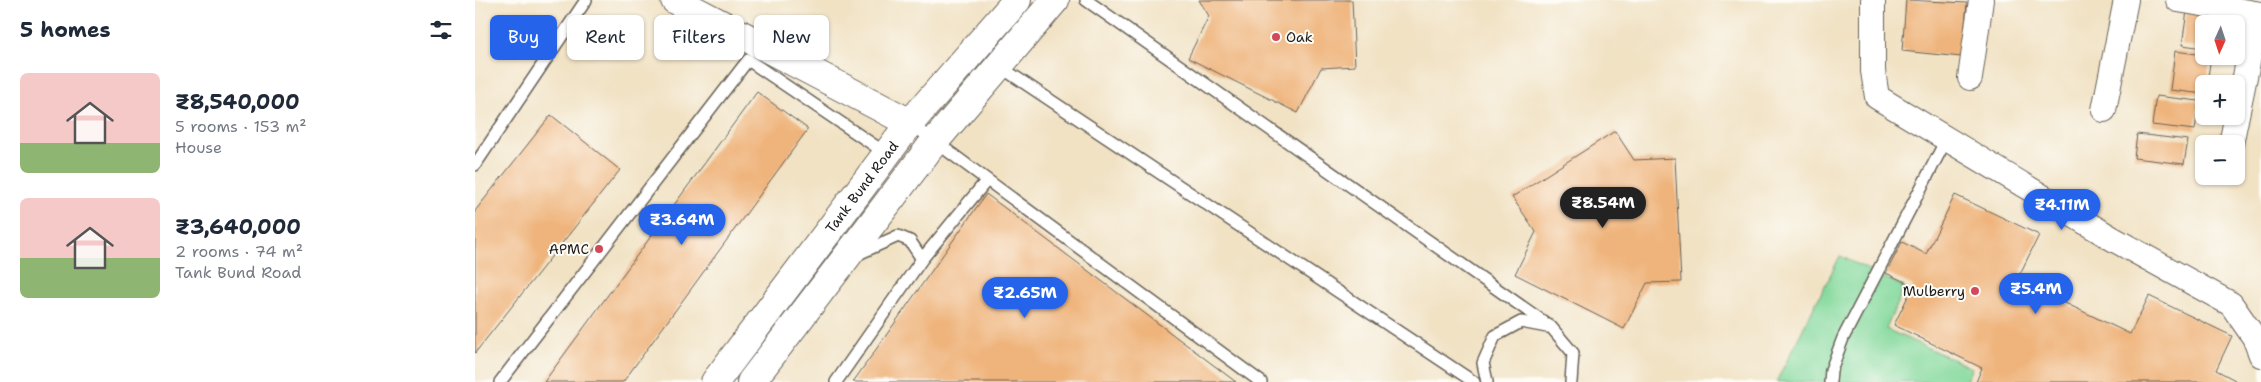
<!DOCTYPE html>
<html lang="en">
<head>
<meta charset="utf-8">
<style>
  :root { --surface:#fff; --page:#f2f2f3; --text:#1f2937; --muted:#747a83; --accent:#2563eb }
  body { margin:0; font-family:"Shantell Sans",sans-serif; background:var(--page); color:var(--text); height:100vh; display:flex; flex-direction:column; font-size:19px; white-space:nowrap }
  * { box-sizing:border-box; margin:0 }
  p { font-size:16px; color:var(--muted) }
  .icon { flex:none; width:28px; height:28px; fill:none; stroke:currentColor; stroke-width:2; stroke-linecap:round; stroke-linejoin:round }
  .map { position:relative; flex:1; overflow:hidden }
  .sheet { display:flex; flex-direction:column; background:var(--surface); width:475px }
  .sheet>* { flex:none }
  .top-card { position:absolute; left:15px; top:15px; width:475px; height:45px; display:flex; gap:10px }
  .needle { width:32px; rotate:183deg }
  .fabs { position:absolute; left:1720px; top:15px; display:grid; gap:10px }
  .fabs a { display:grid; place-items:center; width:50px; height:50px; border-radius:8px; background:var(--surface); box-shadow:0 1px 4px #0004; font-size:25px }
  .price { position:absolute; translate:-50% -42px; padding:0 11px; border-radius:18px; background:var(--accent); color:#fff; font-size:16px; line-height:32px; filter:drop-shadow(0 1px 2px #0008) }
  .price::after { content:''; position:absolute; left:50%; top:30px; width:15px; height:11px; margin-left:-8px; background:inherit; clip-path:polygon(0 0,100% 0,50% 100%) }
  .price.active { background:#222; color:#fff }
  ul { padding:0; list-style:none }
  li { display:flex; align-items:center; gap:15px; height:125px; padding:0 20px }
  li span { display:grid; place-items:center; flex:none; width:140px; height:100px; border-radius:8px; color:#555 }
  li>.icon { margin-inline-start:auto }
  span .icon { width:60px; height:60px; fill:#fffc; stroke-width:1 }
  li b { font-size:21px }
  h2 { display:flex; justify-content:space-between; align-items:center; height:60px; padding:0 20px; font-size:21px }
  .chip { padding:0 18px; border-radius:8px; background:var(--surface); box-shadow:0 1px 4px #0004; font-size:18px; line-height:45px }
  .chip.active { background:var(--accent); color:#fff }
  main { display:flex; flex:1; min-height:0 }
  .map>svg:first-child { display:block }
  .green { fill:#84d99c; stroke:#507a5c }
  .building { fill:#efb47b }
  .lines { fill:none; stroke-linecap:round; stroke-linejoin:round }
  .service-casing { stroke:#676157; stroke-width:14 }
  .minor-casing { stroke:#676157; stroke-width:26 }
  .tertiary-casing { stroke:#676157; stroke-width:30 }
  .primary-casing { stroke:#676157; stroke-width:30 }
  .service { stroke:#fff; stroke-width:11 }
  .minor { stroke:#fff; stroke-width:24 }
  .tertiary { stroke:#fff; stroke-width:28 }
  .primary { stroke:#fff; stroke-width:28 }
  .poi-dot { fill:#d1495b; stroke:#fdfcf7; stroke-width:2 }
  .labels { text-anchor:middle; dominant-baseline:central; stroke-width:4; stroke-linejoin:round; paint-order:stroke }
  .poi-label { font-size:14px; fill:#1c1c1c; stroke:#fdfcf7; text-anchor:end }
  .street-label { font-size:14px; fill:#1c1c1c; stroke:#fdfcf7 }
</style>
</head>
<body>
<main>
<section class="sheet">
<h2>5 homes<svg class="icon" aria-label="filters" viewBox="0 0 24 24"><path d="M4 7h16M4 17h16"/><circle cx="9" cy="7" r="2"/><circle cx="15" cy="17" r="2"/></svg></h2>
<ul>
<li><span style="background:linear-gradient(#f6c9c9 70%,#8fb573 0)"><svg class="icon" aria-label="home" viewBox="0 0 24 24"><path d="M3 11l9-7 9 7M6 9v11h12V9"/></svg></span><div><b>₹8,540,000</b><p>5 rooms · 153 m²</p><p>House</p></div></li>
<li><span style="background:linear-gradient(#f6c9c9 60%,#8fb573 0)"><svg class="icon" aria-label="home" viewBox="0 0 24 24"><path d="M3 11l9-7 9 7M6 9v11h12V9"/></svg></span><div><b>₹3,640,000</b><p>2 rooms · 74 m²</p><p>Tank Bund Road</p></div></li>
</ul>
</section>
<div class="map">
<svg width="1786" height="382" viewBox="0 0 1786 382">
  <rect width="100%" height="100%" fill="#fdfcf7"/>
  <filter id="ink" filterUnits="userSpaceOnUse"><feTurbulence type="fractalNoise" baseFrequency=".02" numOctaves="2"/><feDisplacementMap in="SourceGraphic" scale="10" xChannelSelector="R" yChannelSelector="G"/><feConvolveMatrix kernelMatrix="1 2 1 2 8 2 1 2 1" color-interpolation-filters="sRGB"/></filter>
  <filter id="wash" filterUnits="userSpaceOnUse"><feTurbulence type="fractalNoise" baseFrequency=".0096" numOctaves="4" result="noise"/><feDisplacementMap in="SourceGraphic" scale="20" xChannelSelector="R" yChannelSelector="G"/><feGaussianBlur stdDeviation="1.12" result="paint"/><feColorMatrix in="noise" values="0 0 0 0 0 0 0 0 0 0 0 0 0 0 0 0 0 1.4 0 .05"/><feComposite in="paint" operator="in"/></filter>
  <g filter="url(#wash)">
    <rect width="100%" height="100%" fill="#f1e2c4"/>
    <path class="green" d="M1365,256L1429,287L1411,329L1497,368L1490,382H1301Z"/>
    <g id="blocks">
      <path class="building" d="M724,0H877L880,66L846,68L823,113L713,58L734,16Z
        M1431,0L1492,3L1487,57L1427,51Z
        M1712,11L1748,16L1747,24H1729V48L1707,45Z
        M1700,51L1736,56L1732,84H1729V94L1695,90Z
        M282,92L333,129L148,382H69Z
        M1681,96L1724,101L1720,130L1677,125Z
        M76,115L145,170L0,353V211Z
        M1140,131L1159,160L1200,158L1206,282L1172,283L1149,329L1040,274L1061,232L1037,197Z
        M1662,134L1713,140L1709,164L1659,158Z
        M511,194L761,382H378Z
        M1480,195L1564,235L1542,280L1655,334L1674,296L1757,336L1741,370L1760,380L1759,382H1501L1507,368L1419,325L1438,286L1411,273L1427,242L1451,254Z"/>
    </g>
  </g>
  <g filter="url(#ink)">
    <use href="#blocks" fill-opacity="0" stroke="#676157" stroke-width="1"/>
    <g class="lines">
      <defs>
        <path id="service" d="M611,0L1076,327L1098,353L1096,382
          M524,66L999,382
          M435,123L786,382
          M0,165L111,0
          M383,254L423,236L435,241L447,259
          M25,382L273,60L412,154
          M361,382L447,259L512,180
          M1012,382L1008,363L1020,336L1046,322L1072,327
          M1355,382L1356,370L1368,338L1471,140"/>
        <path id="minor" d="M1398,0V71L1402,97L1638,239L1756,304L1779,337L1786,355
          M1703,0L1786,14
          M1495,78L1506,0
          M1629,110L1651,0
          M1756,144L1783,14"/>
        <path id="tertiary" d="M200,0L435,123"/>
        <g id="primary">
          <path id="s1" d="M240,382L435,123L542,0"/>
          <path d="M276,382L460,141L580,0"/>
        </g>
      </defs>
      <use href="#service" class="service-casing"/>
      <use href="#minor" class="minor-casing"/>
      <use href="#tertiary" class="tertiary-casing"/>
      <use href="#primary" class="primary-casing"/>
      <use href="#service" class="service"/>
      <use href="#minor" class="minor"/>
      <use href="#tertiary" class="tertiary"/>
      <use href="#primary" class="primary"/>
    </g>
  </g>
  <g class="poi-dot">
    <circle cx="801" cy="37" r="5"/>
    <circle cx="124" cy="249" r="5"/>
    <circle cx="1500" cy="291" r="5"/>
  </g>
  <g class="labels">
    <g class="poi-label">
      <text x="811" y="37" text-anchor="start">Oak</text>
      <text x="114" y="249">APMC</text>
      <text x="1490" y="291">Mulberry</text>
    </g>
    <g class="street-label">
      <text stroke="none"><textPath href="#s1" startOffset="244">Tank Bund Road</textPath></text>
    </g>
  </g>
</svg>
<div class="fabs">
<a><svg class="needle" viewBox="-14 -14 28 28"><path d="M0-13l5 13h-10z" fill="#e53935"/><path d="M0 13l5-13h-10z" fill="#747a83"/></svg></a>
<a>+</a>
<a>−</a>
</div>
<b class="price active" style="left:1128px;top:229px">₹8.54M</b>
<b class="price" style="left:1587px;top:231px">₹4.11M</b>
<b class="price" style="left:207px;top:246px">₹3.64M</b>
<b class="price" style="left:1561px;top:315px">₹5.4M</b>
<b class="price" style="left:550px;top:319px">₹2.65M</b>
<div class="top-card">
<a class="chip active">Buy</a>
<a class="chip">Rent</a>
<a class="chip">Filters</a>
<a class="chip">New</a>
</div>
</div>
</main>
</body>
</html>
